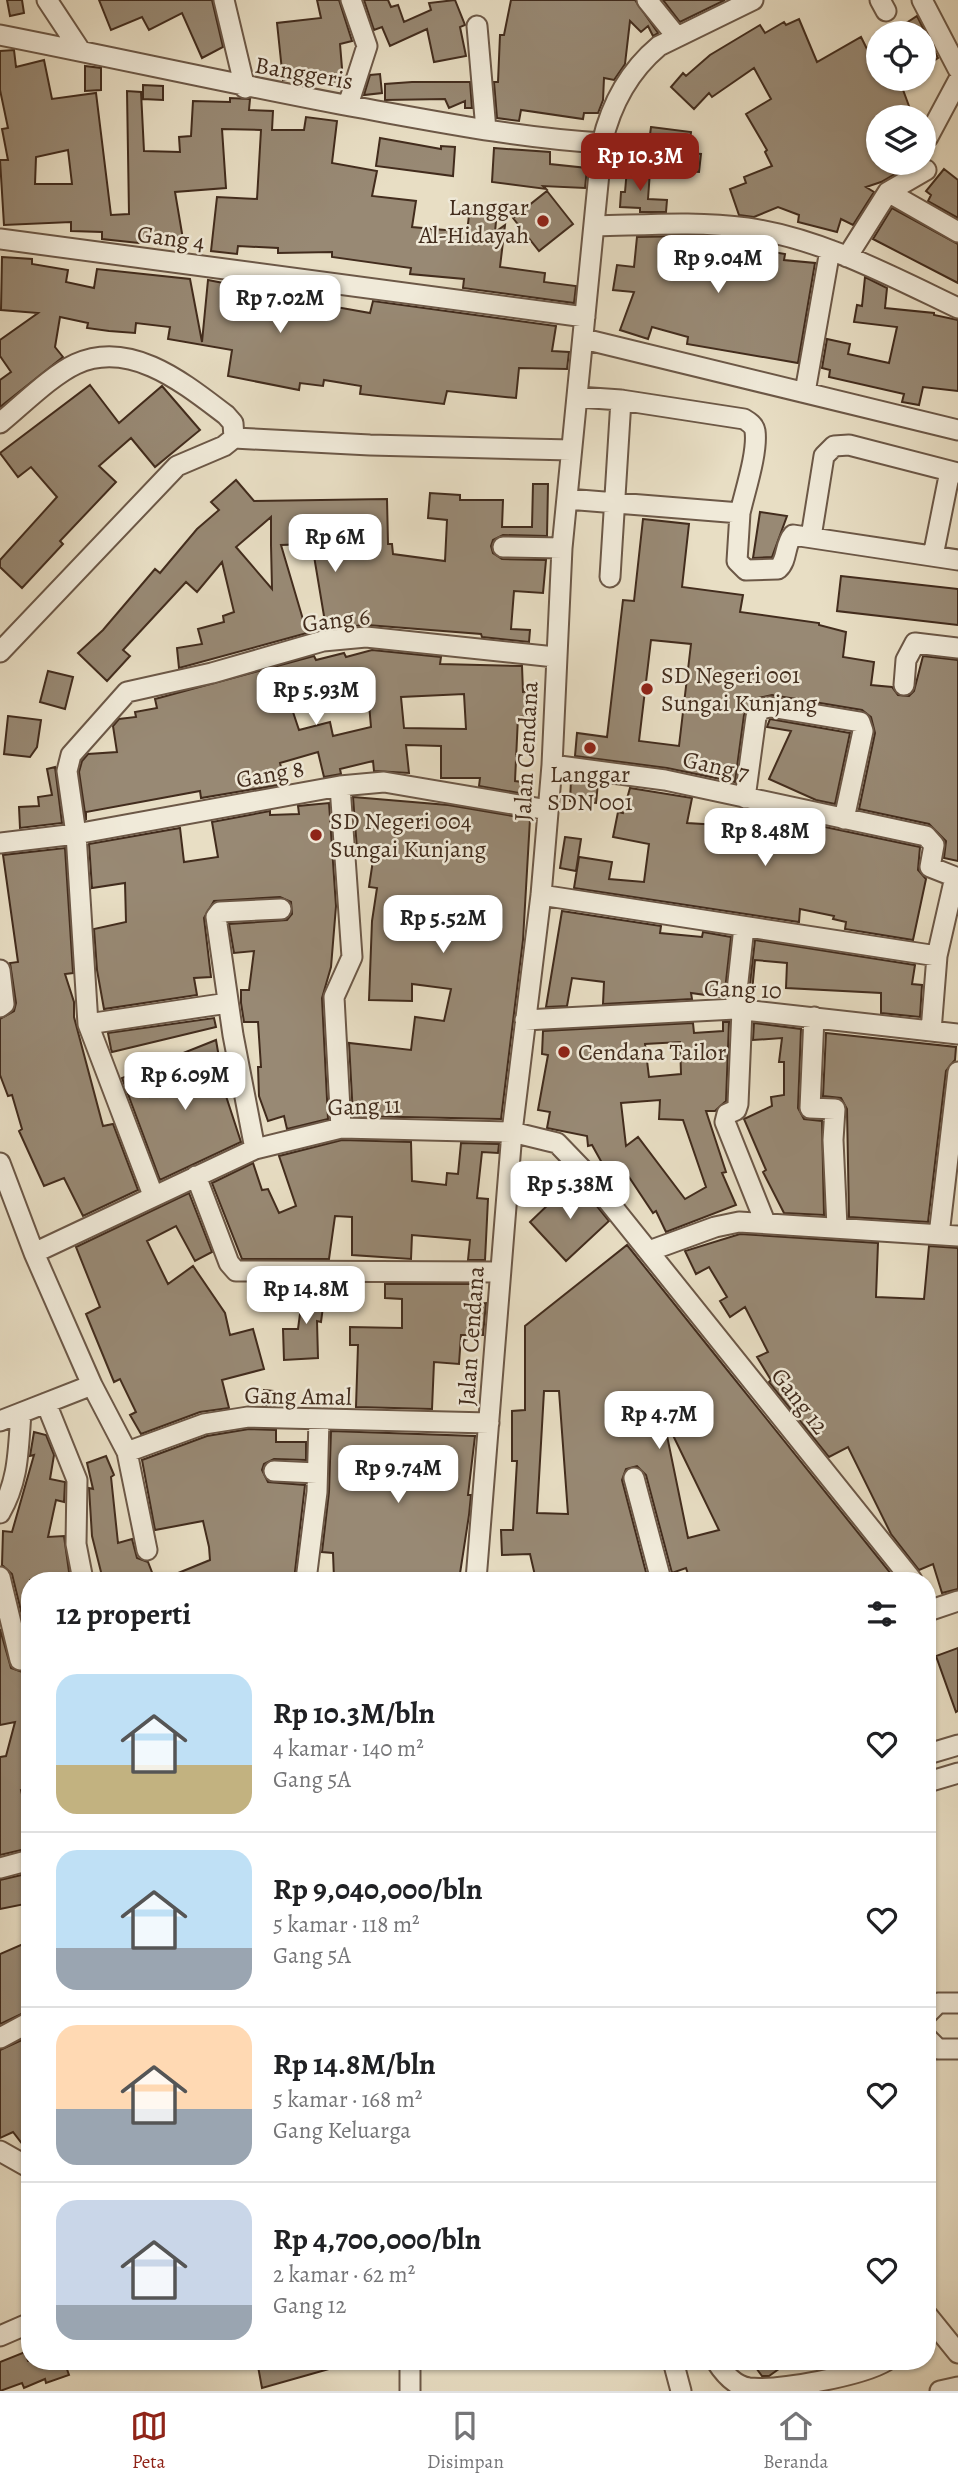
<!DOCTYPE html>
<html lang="id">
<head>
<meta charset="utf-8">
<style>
  :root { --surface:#fff; --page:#f2f2f2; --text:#202124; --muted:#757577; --line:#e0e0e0; --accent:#8f2418 }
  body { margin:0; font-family:Alegreya,serif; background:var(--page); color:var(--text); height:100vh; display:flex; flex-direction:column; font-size:26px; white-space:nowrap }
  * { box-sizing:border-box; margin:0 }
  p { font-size:23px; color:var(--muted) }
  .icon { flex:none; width:38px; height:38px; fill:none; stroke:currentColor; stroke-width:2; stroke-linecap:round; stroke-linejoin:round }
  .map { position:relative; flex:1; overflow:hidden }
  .drawer { position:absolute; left:21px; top:1572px; width:915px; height:798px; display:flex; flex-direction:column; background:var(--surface); border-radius:28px; box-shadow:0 2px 5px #0004 }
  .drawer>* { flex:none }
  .fabs { position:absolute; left:866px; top:21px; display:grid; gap:14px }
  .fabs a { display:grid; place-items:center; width:70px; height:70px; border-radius:50%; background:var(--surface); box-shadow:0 2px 5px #0004; font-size:35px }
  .price { position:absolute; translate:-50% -60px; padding:0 16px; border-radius:14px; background:#fff; color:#222; font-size:23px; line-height:46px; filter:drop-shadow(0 2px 4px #0008) }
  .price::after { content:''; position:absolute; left:50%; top:42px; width:21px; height:16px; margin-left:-10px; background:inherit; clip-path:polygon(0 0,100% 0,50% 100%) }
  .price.active { background:var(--accent); color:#fff }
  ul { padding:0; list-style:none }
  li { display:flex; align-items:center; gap:21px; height:175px; padding:0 35px }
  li+li { border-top:2px solid var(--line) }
  li span { display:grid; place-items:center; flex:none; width:196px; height:140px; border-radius:21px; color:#555 }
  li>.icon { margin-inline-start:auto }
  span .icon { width:84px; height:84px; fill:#fffc; stroke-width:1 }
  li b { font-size:30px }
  h2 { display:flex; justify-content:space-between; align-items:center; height:84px; padding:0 35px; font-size:30px }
  .dock { display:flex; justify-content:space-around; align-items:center; height:98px; border-top:2px solid var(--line); background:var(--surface); font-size:19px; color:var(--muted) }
  .dock a { display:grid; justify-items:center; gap:4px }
  .dock .active { color:var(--accent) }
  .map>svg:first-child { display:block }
  .building { fill:#988974; stroke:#422c1d; stroke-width:2; fill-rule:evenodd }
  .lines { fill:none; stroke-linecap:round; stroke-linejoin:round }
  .minor-casing { stroke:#6c5847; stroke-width:23 }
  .minor { stroke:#f0ead9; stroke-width:19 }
  .poi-dot { fill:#8f2418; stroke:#f0ead9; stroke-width:2.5 }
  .labels { text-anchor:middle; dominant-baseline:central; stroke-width:5; stroke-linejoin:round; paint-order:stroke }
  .street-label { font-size:24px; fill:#422c1d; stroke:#f0ead9 }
  .poi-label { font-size:24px; fill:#422c1d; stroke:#f0ead9; text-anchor:start }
</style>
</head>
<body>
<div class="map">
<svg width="958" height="2391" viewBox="0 0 958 2391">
  <rect width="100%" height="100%" fill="#e8dec4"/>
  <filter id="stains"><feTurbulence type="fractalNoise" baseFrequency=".00286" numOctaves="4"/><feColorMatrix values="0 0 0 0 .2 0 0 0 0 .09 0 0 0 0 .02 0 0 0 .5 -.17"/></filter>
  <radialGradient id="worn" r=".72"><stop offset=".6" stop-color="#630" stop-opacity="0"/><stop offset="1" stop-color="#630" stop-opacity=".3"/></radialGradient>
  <path class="building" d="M7,0H22L24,13L10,16Z
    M99,0H212L223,47L202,58L182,13L149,30L142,17L111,30Z
    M317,0H339L352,41L340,44L343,80L331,82L330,74L283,80L277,23L321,18Z
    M364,0H388L391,7L398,5L404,22L431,10L429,3L455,0L465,25L460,27L466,56L434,62L427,29L390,46L382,27L374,30Z
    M511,0H635L658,33L653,36L648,26L641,32L630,21L625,64L614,80L604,78L603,100L598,113H584L583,119L521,110L519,121L497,118L494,82H498L500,35H504Z
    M663,0H725L680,22Z
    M917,16L938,58L924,68V33H891Z
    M799,19L817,62L861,37L867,49L878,42V79H899L913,117H878V136L872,138L878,152V163H914L881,182L866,187L874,192L853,225L841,219L837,232L798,222L799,215L778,207L754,217L739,215L730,189L746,183L744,177L772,166L765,152L767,150L746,114L771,99L754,68L712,97L709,93L694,109L671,87L683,73L686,76L710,55L760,25L765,33L784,22L786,25Z
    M14,50L16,67L44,60L52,99L96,93L111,215L129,214L127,91L141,92L144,151L180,152L179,137L191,136L193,101L230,102V98L250,99L249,110L273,111L272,130H304L306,117L337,121L332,163L377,171L372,196L416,201L412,227L467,232L470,207L497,211L495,232L505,225L500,267L545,273L544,282L576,286L574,303L463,288L464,279L410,274L411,268L332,257V252L278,253V248L238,246L237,254L211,251L217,197L257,199L261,130L222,129L226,188L175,192L184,245L171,247L157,245L156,240L139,243L102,239V232L71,231V222L4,225L0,160H8L2,129L8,128L0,90V51ZM68,150L72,184H35L36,157Z
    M85,66L101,68V90L85,91Z
    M380,74L382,93L364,95L370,75Z
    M412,82H470L472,108H465V101L449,108L445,99L385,100V84Z
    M143,85L163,86V100L143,99Z
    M651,127L691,132L688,153L701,154L699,172L639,168L640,150H648Z
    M380,138L441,149V146L455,147L453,176L376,166Z
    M494,148L550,152V164L587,168L585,188L543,186L546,189L492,182Z
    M627,169L650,171L648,199L667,200L666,212H640V208L620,207L621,192H625Z
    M944,169L958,180V218L928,201L931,195L926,191Z
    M547,191L573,224L539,251L513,218Z
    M892,208L958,244V283L873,239Z
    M690,236L757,242L756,249L785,254L784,260L815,263L798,363L687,344L688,337L652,327L648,339L620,330L634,292L613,290L617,265L634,267L637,237Z
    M2,257L32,259V264L68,270L66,282L94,288L97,269L190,279L202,342L208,280L254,289L252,304L284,311L288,290L338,296L336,307L370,313L373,301L556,326L552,351L569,352L567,369L519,368L516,398L447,391L444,404L360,394L361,386L324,380L323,386L300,383L299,390L228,376L232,350L168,339L170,327L136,323L135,333L109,331L87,328L88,323L60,317L55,347L63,357L0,407V380L11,372L0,356V340L38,313L1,310Z
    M865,277L887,288L885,308L934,313V315L958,320V391L923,387L919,405L902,402L904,394L829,377L830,370L822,368L827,339L850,344L848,354L889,363L897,327L854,322L857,305L862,306Z
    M90,385L119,423L162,386L200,430L155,467L131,438L99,466L116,482L60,541L63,544L22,588L0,567V560L57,497L31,467L18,477L0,453Z
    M236,480L254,501L387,499L388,544H392L393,554L445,561L447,520L428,518L430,493L460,495V500H503L502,527H532L533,484H548L547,536L503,535L493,540L491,546L493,553L502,559L546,560L543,593L514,591L511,629L530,630L529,642L482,637L481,634L367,625L326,628L312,544L281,545L307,633L179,668L177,648L202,644L198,629L224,622L223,616L234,612L222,562L197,592L186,582L123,650L130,656L107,681L78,653L103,630L155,569L160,573L197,529L219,510L211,502ZM271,517V545L272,589L236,547Z
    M760,512L787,516L772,557L753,558Z
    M643,519L689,524L682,587L743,595L740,612L819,623V625L846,632L843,657L874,662L871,685L892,687L898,695L909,696L914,691L923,656L958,660V861L944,858L946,841L929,824L859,809L875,733L871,717L862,710L772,695L754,699L744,715L735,782L667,768L575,756L577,733L607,737L623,600L634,601ZM651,640L691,644L679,746L639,741Z
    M841,576L958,589V625L837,611Z
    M372,650L441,657L440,664L522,666L523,692L535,691L536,716L518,717L515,781L532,783L530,795L479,786L480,778H441V746L406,745L409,773L374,771L373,761L340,769L341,774L324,777L318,752L280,763L285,784L201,798L200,791L86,812V820L79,772L82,761L88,754L117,752L113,726L119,719L136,717L135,712L157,708L155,699L314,656L316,660L344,653L346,657ZM314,675L325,708L368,693L371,727L333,736L330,722L299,730L284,685ZM464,694L466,729L404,728L401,697Z
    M48,671L73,677L65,709L40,702Z
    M8,716L41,720L37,747L30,757L4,754Z
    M770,719L850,733L835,804L816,800L769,779L791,731L767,727Z
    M55,767L62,823L20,828L19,807L39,806L38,797L52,795L47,769Z
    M571,780L598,783L596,803L570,801Z
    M630,788L692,798L687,823L735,826L731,850L736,852L754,812L920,847L918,870L926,879L913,940L845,929L846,922L833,919L834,916L800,909L799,922L574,888L579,857L612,862L609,879L644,882L649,844L613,837L618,812L623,813Z
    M353,797L448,805L530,819L523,940L501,1119L353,1116L349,1043L411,1050L415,1017L444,1021L451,989L412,984V1001L369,1000L372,921L377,888L369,887L375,847L357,849Z
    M329,803L336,906L331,967L322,998L328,1119L287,1129L284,1116L268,1121L259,1096L258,1067H261L258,1022H244L241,1003V990H249L254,951L234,953L229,924L287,920L292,914L291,902L280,897L214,901L204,918L211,977L194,978L197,995L104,1009L97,970L94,929L126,922L125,883L92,888L89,844L180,828L184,862L218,857L212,822L270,811V815L299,814L298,806Z
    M565,837L581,839L576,871L560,868Z
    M65,848L73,973L65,974L74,1002V1017L103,1126L113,1124L138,1190L83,1216L64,1178L44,1186L19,1131L22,1129L12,1095L8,1096L0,1075V1019L14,1011L16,1003L10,963L18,962L3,855Z
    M562,911L661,926L660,933L702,937L703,932L731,937L725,990H721L720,997L691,993L692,999L603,1004L604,982L572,978L567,1006L546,1007Z
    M755,940L915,965L912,984L922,985L920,1017L881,1013V993L786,988L787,963L755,960L752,992H749Z
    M214,1018L216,1027L112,1052L111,1049L108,1033Z
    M723,1022H729L726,1101L715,1111H706L726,1172L722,1173L736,1205L666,1232L656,1211L653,1213L621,1165L607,1172L592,1145L588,1146L587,1136L547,1128L550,1112L538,1110L548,1055L542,1054L543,1031L693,1023L694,1033L723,1031ZM680,1042L681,1074L649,1077L645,1044ZM660,1100L659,1119L683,1120L706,1187L685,1199L638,1137L626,1146L621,1103Z
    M754,1023L801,1029L798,1108L804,1119L822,1121L824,1215L784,1213L763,1172L766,1170L744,1119L772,1106L771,1097L784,1095V1062H779L782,1038L753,1040Z
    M826,1033L956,1047L955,1060L946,1071L928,1222L849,1217L847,1109L841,1098L823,1096Z
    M216,1040L225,1093L241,1142L160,1180L122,1078L140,1071L150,1097L177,1089L168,1059Z
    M342,1140L411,1142L412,1181L446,1185L447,1173L458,1174L461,1143L499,1144L498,1153L482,1152L477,1198L488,1199L485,1260H468L470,1240L412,1235L411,1259L352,1255V1217L335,1216L329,1259H242L212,1183L253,1163L262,1190L268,1189L279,1213L296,1206L279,1156Z
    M575,1179L609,1221L566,1261L530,1222Z
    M189,1193L212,1252L195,1261L176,1226L147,1241L168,1284L193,1266L225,1313L230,1335L253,1329L264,1369L222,1380L229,1408L200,1412L141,1434L130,1415L136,1412L120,1379L114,1382L86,1314L100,1307L76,1247Z
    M740,1234L878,1243L876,1297L924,1299L929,1246L958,1248V1589L942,1593L933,1564L919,1570L891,1534L848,1447L829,1457L769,1382L771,1380L757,1357L768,1352L745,1307L730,1317L720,1301L727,1297L709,1267L696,1274L685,1251Z
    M627,1245L720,1361L896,1580H690L686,1568L672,1573L646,1475L637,1466L626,1469L622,1480L648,1580H627L626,1575L589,1580H536L530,1554L502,1555L501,1530H513L517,1461H512V1411L525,1410V1326ZM544,1391H559L568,1514L537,1513ZM668,1425L719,1530L688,1538L665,1426Z
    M304,1284H326L321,1322L317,1321L318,1358L284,1360L283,1329H298Z
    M385,1284H476L474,1304L486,1303L483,1335H461L459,1364L434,1362L432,1409L356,1407L358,1345H350V1327L402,1328V1299L385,1298Z
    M264,1390L273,1391L274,1405H263Z
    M249,1429L276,1430V1442H306V1460L274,1459L264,1464L262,1470L268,1482L305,1485L294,1580H161L210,1560L209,1547L203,1521L155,1530L142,1460L207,1436Z
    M331,1431L475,1436L468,1495H471L469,1515L459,1580L334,1579L333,1553L322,1552L329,1492Z
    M34,1432L46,1435L54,1455L50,1479L65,1482L64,1502L56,1500L48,1537L64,1536L70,1579L30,1580V1648L12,1574L2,1565L3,1531L12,1532L34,1455L30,1456Z
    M106,1456L114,1475L111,1477L118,1543L132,1539L137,1558L148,1562L155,1580H103L92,1536L89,1488L93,1489L87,1463Z
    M0,1629L11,1668L22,1672L30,1667V1750L24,1772L30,1771V1789L21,1790L30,1830V1848L0,1855V1757L6,1756L15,1722L0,1725Z
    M958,1648V1711L956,1712L936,1656Z
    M30,1873V1903L0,1909V1880Z
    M30,1941V2010L0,2024V1954Z
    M24,2039L30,2051V2154L13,2132L0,2138V2050Z
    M25,2352L28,2361H64L69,2375L46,2383L45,2379L24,2388L22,2383L0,2391V2362Z
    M257,2361H342L343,2365L262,2388Z
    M751,2361H790L769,2376H762Z"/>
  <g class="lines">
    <defs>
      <path id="minor" d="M47,0L80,50
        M224,0L245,88
        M647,0L677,37
        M880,0L886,11
        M922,0L958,69
        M477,26L486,130
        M0,35C117,58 233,84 350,106C434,121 517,138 602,143
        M348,105L367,46L351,0
        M928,137L958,81
        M888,192L958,232
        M596,226C646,225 697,221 747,228C820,238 891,276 958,308
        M0,239L585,317
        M847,257L888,192L926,170
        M584,339L958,430
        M805,392L830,250
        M578,397L621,400L744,419C749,422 754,425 755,431C758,452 745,491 740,513
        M0,423C22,405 52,375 76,364C131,339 185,384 226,415L233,423L234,438
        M567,499L740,513L737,561L746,570L778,569C788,560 784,545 793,535L958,560
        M811,537L824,456L834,446L849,445L958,473
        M503,547L562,548
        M933,556L950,471
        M610,577L621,400
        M0,652L177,466L224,446L234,438L370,445L571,450
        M904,685L906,660L915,643L958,648
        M552,765L665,780L926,836L934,845L930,867L958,878
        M340,786L352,957L334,997L341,1128
        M745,798L756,717L761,709L770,707L860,722L863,731L844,819
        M0,843L76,834L340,786L384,782L548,810
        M541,895L937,956
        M0,970L4,1004L0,1007
        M735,1009L744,927
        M742,1010L738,1104L736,1110L727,1114L725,1122L765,1222
        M814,1017L810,1108L835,1109L833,1140L837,1227
        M525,1020L735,1009L958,1034
        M88,1024L228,1003
        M931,1031L937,956L955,877
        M255,1149L233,1035L216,917L220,912L281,909
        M0,1163L34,1253L92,1385L0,1421
        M196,1176L229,1263L236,1271L500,1272
        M153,1195L88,1024L76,834L67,771L71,755L127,692L212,673L323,641L366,637L555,657
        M939,1235L958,1072
        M649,1251L715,1227L739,1222L958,1236
        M34,1253L255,1149L341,1128L512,1132L557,1143L584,1171L912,1580
        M92,1385L127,1452
        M46,1403L77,1480L76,1544L83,1580
        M274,1471L317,1473
        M634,1478L661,1580
        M0,1513C19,1480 18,1451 21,1413
        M147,1550L127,1452L204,1424L248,1417L489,1423
        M0,1577L20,1660
        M306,1580L317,1492L319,1419
        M476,1580L512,1132L541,895L552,765L562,548L602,143C611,104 628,72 659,46L753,0
        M928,1611L958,1601
        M928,1754L958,1745
        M928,1782L958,1773
        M0,1868L30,1860
        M928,2013L938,2003H958
        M0,2038L30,2022
        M928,2039L938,2049H958
        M0,2151L30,2168
        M928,2316L958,2353
        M0,2336L30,2323
        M673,2361L681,2391
        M716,2361C723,2372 735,2386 749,2388C778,2391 861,2376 886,2361
        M410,2391V2361
        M940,2391L958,2387"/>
    </defs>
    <use href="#minor" class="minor-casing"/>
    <use href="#minor" class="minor"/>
  </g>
  <g class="poi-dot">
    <circle cx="543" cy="221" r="7"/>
    <circle cx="647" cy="689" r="7"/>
    <circle cx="590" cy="748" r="7"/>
    <circle cx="316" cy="835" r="7"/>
    <circle cx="564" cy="1052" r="7"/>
  </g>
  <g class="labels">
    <g class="street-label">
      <text transform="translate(304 73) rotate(10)">Banggeris</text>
      <text transform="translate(171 238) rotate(8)">Gang 4</text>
      <text transform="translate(336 620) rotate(-7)">Gang 6</text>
      <text transform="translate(526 751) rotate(-87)">Jalan Cendana</text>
      <text transform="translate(716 766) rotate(13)">Gang 7</text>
      <text transform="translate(270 774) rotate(-10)">Gang 8</text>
      <text transform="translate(743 989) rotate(2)">Gang 10</text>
      <text transform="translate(364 1106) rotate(-2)">Gang 11</text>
      <text transform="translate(471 1336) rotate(-86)">Jalan Cendana</text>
      <text transform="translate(298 1396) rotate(1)">Gang Amal</text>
      <text transform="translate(800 1401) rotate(52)">Gang 12</text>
    </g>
    <g class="poi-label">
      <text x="529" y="207" text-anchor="end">Langgar<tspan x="529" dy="28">Al-Hidayah</tspan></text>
      <text x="661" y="675">SD Negeri 001<tspan x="661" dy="28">Sungai Kunjang</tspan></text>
      <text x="590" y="774" text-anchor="middle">Langgar<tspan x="590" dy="28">SDN 001</tspan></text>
      <text x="330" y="821">SD Negeri 004<tspan x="330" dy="28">Sungai Kunjang</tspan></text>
      <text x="578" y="1052">Cendana Tailor</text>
    </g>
  </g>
  <rect width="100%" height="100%" filter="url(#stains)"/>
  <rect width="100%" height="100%" fill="url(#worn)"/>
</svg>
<div class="fabs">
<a><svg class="icon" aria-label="locate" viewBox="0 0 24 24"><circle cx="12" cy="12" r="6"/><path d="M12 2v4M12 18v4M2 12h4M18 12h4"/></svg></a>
<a><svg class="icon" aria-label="layers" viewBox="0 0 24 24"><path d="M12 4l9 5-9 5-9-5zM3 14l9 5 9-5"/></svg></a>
</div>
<b class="price active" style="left:640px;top:193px">Rp 10.3M</b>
<b class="price" style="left:718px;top:295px">Rp 9.04M</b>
<b class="price" style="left:280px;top:335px">Rp 7.02M</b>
<b class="price" style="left:335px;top:574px">Rp 6M</b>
<b class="price" style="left:316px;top:727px">Rp 5.93M</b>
<b class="price" style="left:765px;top:868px">Rp 8.48M</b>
<b class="price" style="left:443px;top:955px">Rp 5.52M</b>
<b class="price" style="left:185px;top:1112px">Rp 6.09M</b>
<b class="price" style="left:570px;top:1221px">Rp 5.38M</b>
<b class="price" style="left:306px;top:1326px">Rp 14.8M</b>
<b class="price" style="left:659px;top:1451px">Rp 4.7M</b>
<b class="price" style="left:398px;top:1505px">Rp 9.74M</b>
<section class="drawer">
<h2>12 properti<svg class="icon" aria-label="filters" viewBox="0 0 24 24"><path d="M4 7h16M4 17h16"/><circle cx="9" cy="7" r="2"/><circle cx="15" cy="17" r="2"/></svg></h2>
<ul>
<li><span style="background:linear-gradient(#bfe0f5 65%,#c2b280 0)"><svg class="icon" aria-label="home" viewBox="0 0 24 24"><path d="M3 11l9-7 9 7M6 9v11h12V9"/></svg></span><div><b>Rp 10.3M/bln</b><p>4 kamar · 140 m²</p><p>Gang 5A</p></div><svg class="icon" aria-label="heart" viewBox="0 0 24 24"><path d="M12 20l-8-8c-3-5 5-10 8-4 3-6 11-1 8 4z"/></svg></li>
<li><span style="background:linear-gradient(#bfe0f5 70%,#9aa5b1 0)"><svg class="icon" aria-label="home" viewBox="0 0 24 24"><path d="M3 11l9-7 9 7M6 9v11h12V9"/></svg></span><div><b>Rp 9,040,000/bln</b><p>5 kamar · 118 m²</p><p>Gang 5A</p></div><svg class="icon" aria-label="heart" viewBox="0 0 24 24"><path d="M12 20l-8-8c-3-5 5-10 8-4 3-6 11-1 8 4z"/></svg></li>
<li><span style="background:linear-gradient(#ffd9b3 60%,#9aa5b1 0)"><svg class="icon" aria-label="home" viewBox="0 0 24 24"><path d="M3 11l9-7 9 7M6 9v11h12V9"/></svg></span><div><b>Rp 14.8M/bln</b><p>5 kamar · 168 m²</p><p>Gang Keluarga</p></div><svg class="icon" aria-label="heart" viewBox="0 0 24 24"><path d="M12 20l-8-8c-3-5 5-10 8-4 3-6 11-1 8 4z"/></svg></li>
<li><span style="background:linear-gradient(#c9d6e8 75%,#9aa5b1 0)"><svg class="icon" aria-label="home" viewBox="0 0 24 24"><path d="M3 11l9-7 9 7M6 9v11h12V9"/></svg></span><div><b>Rp 4,700,000/bln</b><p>2 kamar · 62 m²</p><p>Gang 12</p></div><svg class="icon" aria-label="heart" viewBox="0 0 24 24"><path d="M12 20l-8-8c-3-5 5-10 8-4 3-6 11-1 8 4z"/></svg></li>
</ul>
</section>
</div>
<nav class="dock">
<a class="active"><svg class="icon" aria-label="map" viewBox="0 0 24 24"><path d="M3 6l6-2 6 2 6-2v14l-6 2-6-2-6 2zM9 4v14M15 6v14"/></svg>Peta</a>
<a><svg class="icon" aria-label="saved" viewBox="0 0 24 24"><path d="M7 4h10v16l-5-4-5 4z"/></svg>Disimpan</a>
<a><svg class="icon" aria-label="home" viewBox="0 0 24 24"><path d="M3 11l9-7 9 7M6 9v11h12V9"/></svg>Beranda</a>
</nav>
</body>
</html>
